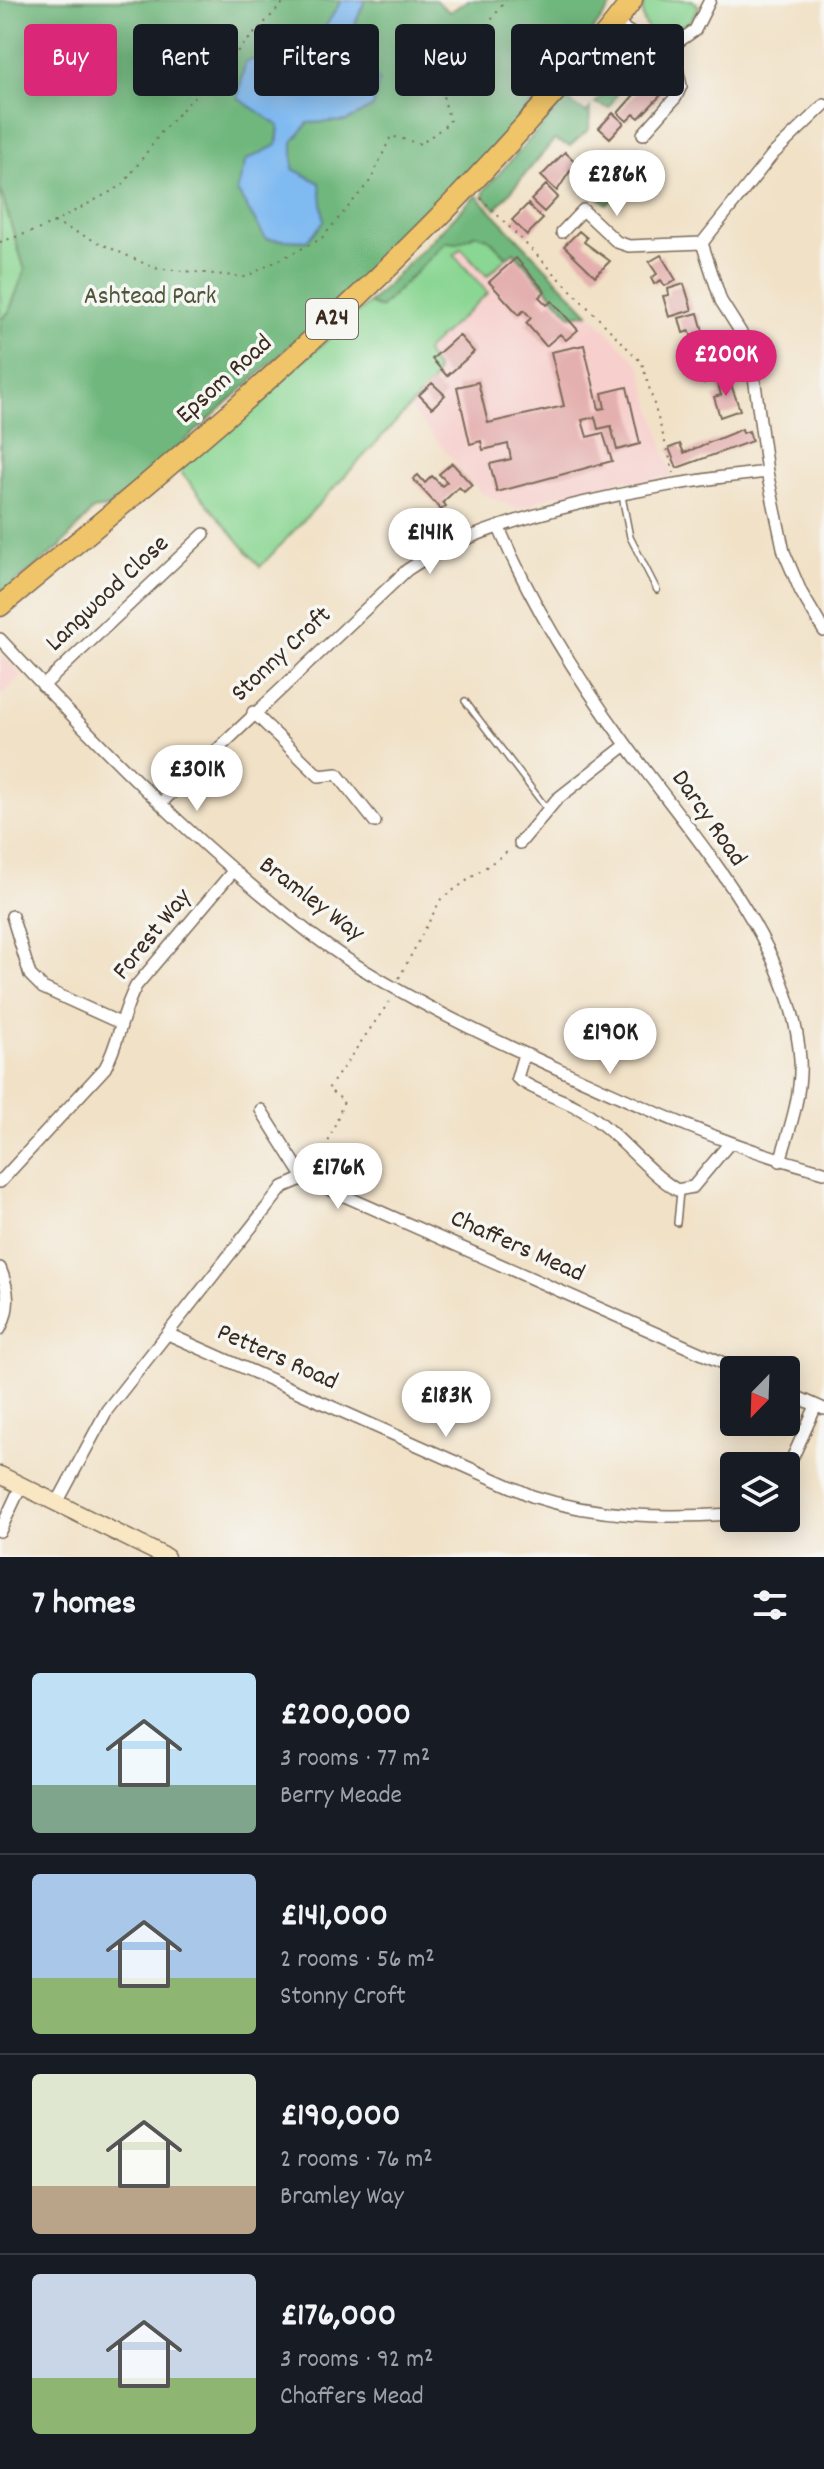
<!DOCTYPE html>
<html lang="en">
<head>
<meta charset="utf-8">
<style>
  :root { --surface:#171b24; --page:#242831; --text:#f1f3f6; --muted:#9ea1a6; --line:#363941; --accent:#db2777 }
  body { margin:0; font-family:Dekko,sans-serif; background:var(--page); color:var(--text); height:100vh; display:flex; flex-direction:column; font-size:30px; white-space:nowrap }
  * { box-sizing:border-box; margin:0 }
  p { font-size:26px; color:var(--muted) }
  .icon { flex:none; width:44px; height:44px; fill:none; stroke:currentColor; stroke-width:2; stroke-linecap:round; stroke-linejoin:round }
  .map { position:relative; height:1557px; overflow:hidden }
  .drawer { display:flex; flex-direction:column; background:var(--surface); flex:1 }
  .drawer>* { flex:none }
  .banner { position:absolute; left:24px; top:24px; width:776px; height:72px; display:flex; gap:16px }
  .needle { width:52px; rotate:203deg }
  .controls { position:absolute; left:720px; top:1356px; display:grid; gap:16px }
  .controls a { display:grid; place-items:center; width:80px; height:80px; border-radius:8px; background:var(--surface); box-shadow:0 4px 20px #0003; font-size:40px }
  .price { position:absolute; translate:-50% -68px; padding:0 18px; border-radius:28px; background:#fff; color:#222; font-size:26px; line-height:52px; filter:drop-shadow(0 2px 4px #0008) }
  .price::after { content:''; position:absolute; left:50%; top:48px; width:24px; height:18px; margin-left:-12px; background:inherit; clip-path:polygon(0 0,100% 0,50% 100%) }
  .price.current { background:var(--accent); color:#fff }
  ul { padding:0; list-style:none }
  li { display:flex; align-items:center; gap:24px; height:200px; padding:0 32px }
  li+li { border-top:2px solid var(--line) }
  li span { display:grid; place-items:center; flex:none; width:224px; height:160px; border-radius:8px; color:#555 }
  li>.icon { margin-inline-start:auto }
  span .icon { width:96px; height:96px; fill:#fffc; stroke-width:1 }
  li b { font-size:34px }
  h2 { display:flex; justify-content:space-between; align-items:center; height:96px; padding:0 32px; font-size:34px }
  .pill { padding:0 28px; border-radius:8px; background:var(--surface); box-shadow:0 4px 20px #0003; font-size:28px; line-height:72px }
  .pill.current { background:var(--accent); color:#fff }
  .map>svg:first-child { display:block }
  .built { fill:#f7d0cd }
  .green { fill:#8ad693; stroke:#628058; stroke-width:2 }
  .forest { fill:#6fb77d; stroke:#55704e; stroke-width:2 }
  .water { fill:#7fbaf1; stroke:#5d7288; stroke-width:2 }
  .building { fill:#e4b0af }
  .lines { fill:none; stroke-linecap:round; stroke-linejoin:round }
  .lane-casing { stroke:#7b6a59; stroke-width:8 }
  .street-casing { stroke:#7b6a59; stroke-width:14 }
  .secondary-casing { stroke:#7b6a59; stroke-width:19 }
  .highway-casing { stroke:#7b6a59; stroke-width:23 }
  .path { stroke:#7b6a59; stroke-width:2; stroke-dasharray:2 6; stroke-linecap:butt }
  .lane { stroke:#fff; stroke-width:5 }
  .street { stroke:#fff; stroke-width:11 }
  .secondary { stroke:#f9e7c3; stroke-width:16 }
  .highway { stroke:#f0c469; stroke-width:20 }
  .labels { text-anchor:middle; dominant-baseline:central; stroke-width:7; stroke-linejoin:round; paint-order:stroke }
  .shield { fill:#f6f6f2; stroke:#73675e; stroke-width:2 }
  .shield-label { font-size:24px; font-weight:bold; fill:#3b2a1e }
  .park-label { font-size:26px; fill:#4f553b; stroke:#f6f6f2 }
  .street-label { font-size:26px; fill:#3b2a1e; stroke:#f6f6f2 }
</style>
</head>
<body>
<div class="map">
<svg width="824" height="1557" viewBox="0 0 824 1557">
  <rect width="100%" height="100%" fill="#f6f6f2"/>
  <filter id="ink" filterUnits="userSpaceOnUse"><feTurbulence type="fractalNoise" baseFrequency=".0125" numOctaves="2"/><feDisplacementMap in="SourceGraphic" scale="16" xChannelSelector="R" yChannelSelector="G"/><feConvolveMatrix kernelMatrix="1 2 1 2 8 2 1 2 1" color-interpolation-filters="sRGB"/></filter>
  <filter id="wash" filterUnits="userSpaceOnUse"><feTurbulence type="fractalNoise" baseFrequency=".006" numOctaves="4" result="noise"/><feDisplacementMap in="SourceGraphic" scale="32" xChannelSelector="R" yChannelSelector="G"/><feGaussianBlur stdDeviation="1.8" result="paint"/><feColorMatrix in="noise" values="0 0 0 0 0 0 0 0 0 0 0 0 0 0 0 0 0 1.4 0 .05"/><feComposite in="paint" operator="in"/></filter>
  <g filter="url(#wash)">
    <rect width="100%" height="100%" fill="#f1e1c6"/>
    <path class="built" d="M476,195L640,365L672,476L631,483L627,479L615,481L611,487L564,498L559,494L535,501L534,507L516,509L480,492L408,406L260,567L179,470L376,298Z
      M0,652L22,676L0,697Z"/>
    <path class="green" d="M645,0H692L699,6C688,28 679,36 654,35C642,24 640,16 645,0Z
      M0,189L25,270L9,312L0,320Z
      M476,234L488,238L507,257L487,276L461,248L454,255L488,293L428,348L426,353L437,371L432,383L260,567L179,470L369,303L380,307L446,242L458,243Z"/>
    <path class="forest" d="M0,0H342L316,42L245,62L279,126L266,239L307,241L324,222L293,169L292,142L308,123L347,121L378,80L355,69L342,56L365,0H435L450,12L468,0H616C479,184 302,334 133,488L108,508L93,510L60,547L0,595V320L9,312L25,270L0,189Z
      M617,45L635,50L622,64L624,82L609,108L595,103L608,89L602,62Z
      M566,99L586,113L590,108L589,129L570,146L554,140L496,209L483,196L485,189Z
      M588,156C605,164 615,179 615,198L607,204L583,184V164Z
      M476,195L589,313L571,316L514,252L507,257L488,238L476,234L458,243L446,242L380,308L369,303Z"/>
    <path class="water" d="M342,0H365L342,56L355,69L379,80L373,107L347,121L308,123L293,142V169L320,183L324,222L307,241L266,239L237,191L246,160L277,145L279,126L238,98L245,62L316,42Z"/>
    <g id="blocks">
      <path class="building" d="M665,60L669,82L656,84L648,63Z
        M653,84L663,93L639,118L634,114L627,121L618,113L641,87L646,92Z
        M613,113L624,123L610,138L599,128Z
        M565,152L581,167L574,175L570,171L557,191L541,176Z
        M546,185L558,197L544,212L531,200Z
        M528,204L543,219L527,235L512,220Z
        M579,231L587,238L584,242L610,261L595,276L564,246Z
        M661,255L676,280L665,286L661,280L654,284L651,278L657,274L649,262Z
        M516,258L545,291L539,297L547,305L552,301L578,330L566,340L560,334L546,346L526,323L531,318L524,310L519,315L489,282Z
        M684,284L692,310L669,317L663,296L669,295L668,289Z
        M698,313L706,342L694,346L690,331L683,333L679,318Z
        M459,335L474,352L447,376L432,359Z
        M584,345L599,409L605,408L602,393L627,387L640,444L617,450L611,426L598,429L595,417L582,420L587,437L603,433L612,461L497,492L490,464L511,459L508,444L483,450L481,441L470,444L457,387L478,382L488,423L564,406L551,352Z
        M713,345L722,373L704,383L699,364L705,362L701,349Z
        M728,376L740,410L720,417L714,397L721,395L717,380Z
        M432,383L445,395L432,408L419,395Z
        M742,429L743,433L749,431L752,441L677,468L669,448L680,444L684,453Z
        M452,463L472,485L464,492L459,487L443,502L446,506L441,510L413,479L418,475L425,483L432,476L442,486L447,482L439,474Z"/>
    </g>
  </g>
  <g filter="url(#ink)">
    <use href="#blocks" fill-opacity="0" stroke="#7b6a59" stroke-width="2"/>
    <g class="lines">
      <defs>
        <path id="lane" d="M622,496L630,537L657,590
          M465,701L547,809
          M677,1223L680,1192"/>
        <path id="street" d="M615,23L640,39L672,46L695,30L710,0
          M824,105L772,155L702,243L721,301L750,347L767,472L784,552L801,592L824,631
          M643,134L676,97L681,86L672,46
          M562,232L583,210L617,242L629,246L702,243
          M499,528C532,605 576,676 625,743C691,835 792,941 800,1059C802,1094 790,1128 780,1161
          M0,639C97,744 198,847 311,934C376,983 459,1024 532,1057C633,1103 716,1143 824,1172
          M43,686L204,534
          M253,712L319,776L337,774L375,822
          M161,803L407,570C490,513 666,482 767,472
          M520,843L557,799L626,745
          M12,916L30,975L43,988L120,1023
          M524,1054L517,1078C538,1094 564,1098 585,1112C620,1134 643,1169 677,1190L693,1187L728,1145
          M261,1110L304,1178
          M0,1182L105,1068C120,1041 121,1013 136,986L234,870
          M0,1268C9,1290 11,1307 0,1329
          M168,1334L532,1496C599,1518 664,1518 734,1514
          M786,1392L824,1409
          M786,1472L816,1406
          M57,1503L107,1410L283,1187L304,1178L739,1370
          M0,1531L21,1486"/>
        <path id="secondary" d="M0,1475L166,1557"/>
        <path id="highway" d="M0,606C184,455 368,302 526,124C562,84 600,44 632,0"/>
      </defs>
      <use href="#lane" class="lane-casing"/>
      <use href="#street" class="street-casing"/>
      <use href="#secondary" class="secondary-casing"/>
      <use href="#highway" class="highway-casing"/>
      <path class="path" d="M481,198L642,363L674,473
        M54,222L154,268L245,277L321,239L371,180L391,136L421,144L450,122L441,88L506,0
        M0,242L43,228L123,185L162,131L286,0
        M399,978L441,899L510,850
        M317,1171L344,1101L328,1089L389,1002"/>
      <use href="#lane" class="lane"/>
      <use href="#street" class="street"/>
      <use href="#secondary" class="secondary"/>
      <use href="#highway" class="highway"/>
    </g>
  </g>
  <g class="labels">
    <rect class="shield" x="306" y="299" width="52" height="40" rx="6"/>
    <g class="shield-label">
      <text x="332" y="319">A24</text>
    </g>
    <g class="park-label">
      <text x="150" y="297">Ashtead Park</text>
    </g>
    <g class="street-label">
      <text transform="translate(225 380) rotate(-42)">Epsom Road</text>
      <text transform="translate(108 594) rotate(-43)">Langwood Close</text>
      <text transform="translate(282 655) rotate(-43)">Stonny Croft</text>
      <text transform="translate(708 819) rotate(55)">Darcy Road</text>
      <text transform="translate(311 900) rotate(37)">Bramley Way</text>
      <text transform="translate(153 935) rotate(-51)">Forest Way</text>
      <text transform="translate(517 1247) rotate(24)">Chaffers Mead</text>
      <text transform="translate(277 1358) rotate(24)">Petters Road</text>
    </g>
  </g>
</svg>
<div class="controls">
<a><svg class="needle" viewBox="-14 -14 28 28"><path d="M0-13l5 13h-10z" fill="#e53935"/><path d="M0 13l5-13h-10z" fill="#9ea1a6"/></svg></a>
<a><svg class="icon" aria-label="layers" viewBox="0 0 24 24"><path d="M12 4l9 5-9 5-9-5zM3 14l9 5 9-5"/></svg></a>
</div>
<b class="price" style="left:617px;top:218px">£286K</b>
<b class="price current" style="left:726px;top:398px">£200K</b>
<b class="price" style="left:430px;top:576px">£141K</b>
<b class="price" style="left:197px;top:813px">£301K</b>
<b class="price" style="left:610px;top:1076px">£190K</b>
<b class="price" style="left:338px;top:1211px">£176K</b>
<b class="price" style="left:446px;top:1439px">£183K</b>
<div class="banner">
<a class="pill current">Buy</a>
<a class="pill">Rent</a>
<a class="pill">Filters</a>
<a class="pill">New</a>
<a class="pill">Apartment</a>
</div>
</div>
<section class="drawer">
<h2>7 homes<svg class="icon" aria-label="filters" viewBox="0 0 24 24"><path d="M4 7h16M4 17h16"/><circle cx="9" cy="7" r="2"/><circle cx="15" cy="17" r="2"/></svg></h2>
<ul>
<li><span style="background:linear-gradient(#bfe0f5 70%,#7fa58c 0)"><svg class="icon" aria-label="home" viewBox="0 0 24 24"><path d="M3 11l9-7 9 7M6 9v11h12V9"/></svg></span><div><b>£200,000</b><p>3 rooms · 77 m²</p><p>Berry Meade</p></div></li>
<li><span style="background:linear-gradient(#a9c7e8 65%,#8fb573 0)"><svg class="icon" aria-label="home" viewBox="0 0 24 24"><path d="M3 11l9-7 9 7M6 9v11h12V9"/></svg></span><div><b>£141,000</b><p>2 rooms · 56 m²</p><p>Stonny Croft</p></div></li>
<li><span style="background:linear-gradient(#dfe7d0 70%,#b9a48a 0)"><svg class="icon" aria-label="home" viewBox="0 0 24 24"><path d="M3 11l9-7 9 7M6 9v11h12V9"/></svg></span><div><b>£190,000</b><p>2 rooms · 76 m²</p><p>Bramley Way</p></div></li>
<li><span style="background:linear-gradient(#c9d6e8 65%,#8fb573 0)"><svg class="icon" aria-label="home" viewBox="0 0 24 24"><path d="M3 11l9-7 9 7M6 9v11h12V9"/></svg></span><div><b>£176,000</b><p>3 rooms · 92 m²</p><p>Chaffers Mead</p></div></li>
</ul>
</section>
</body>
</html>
